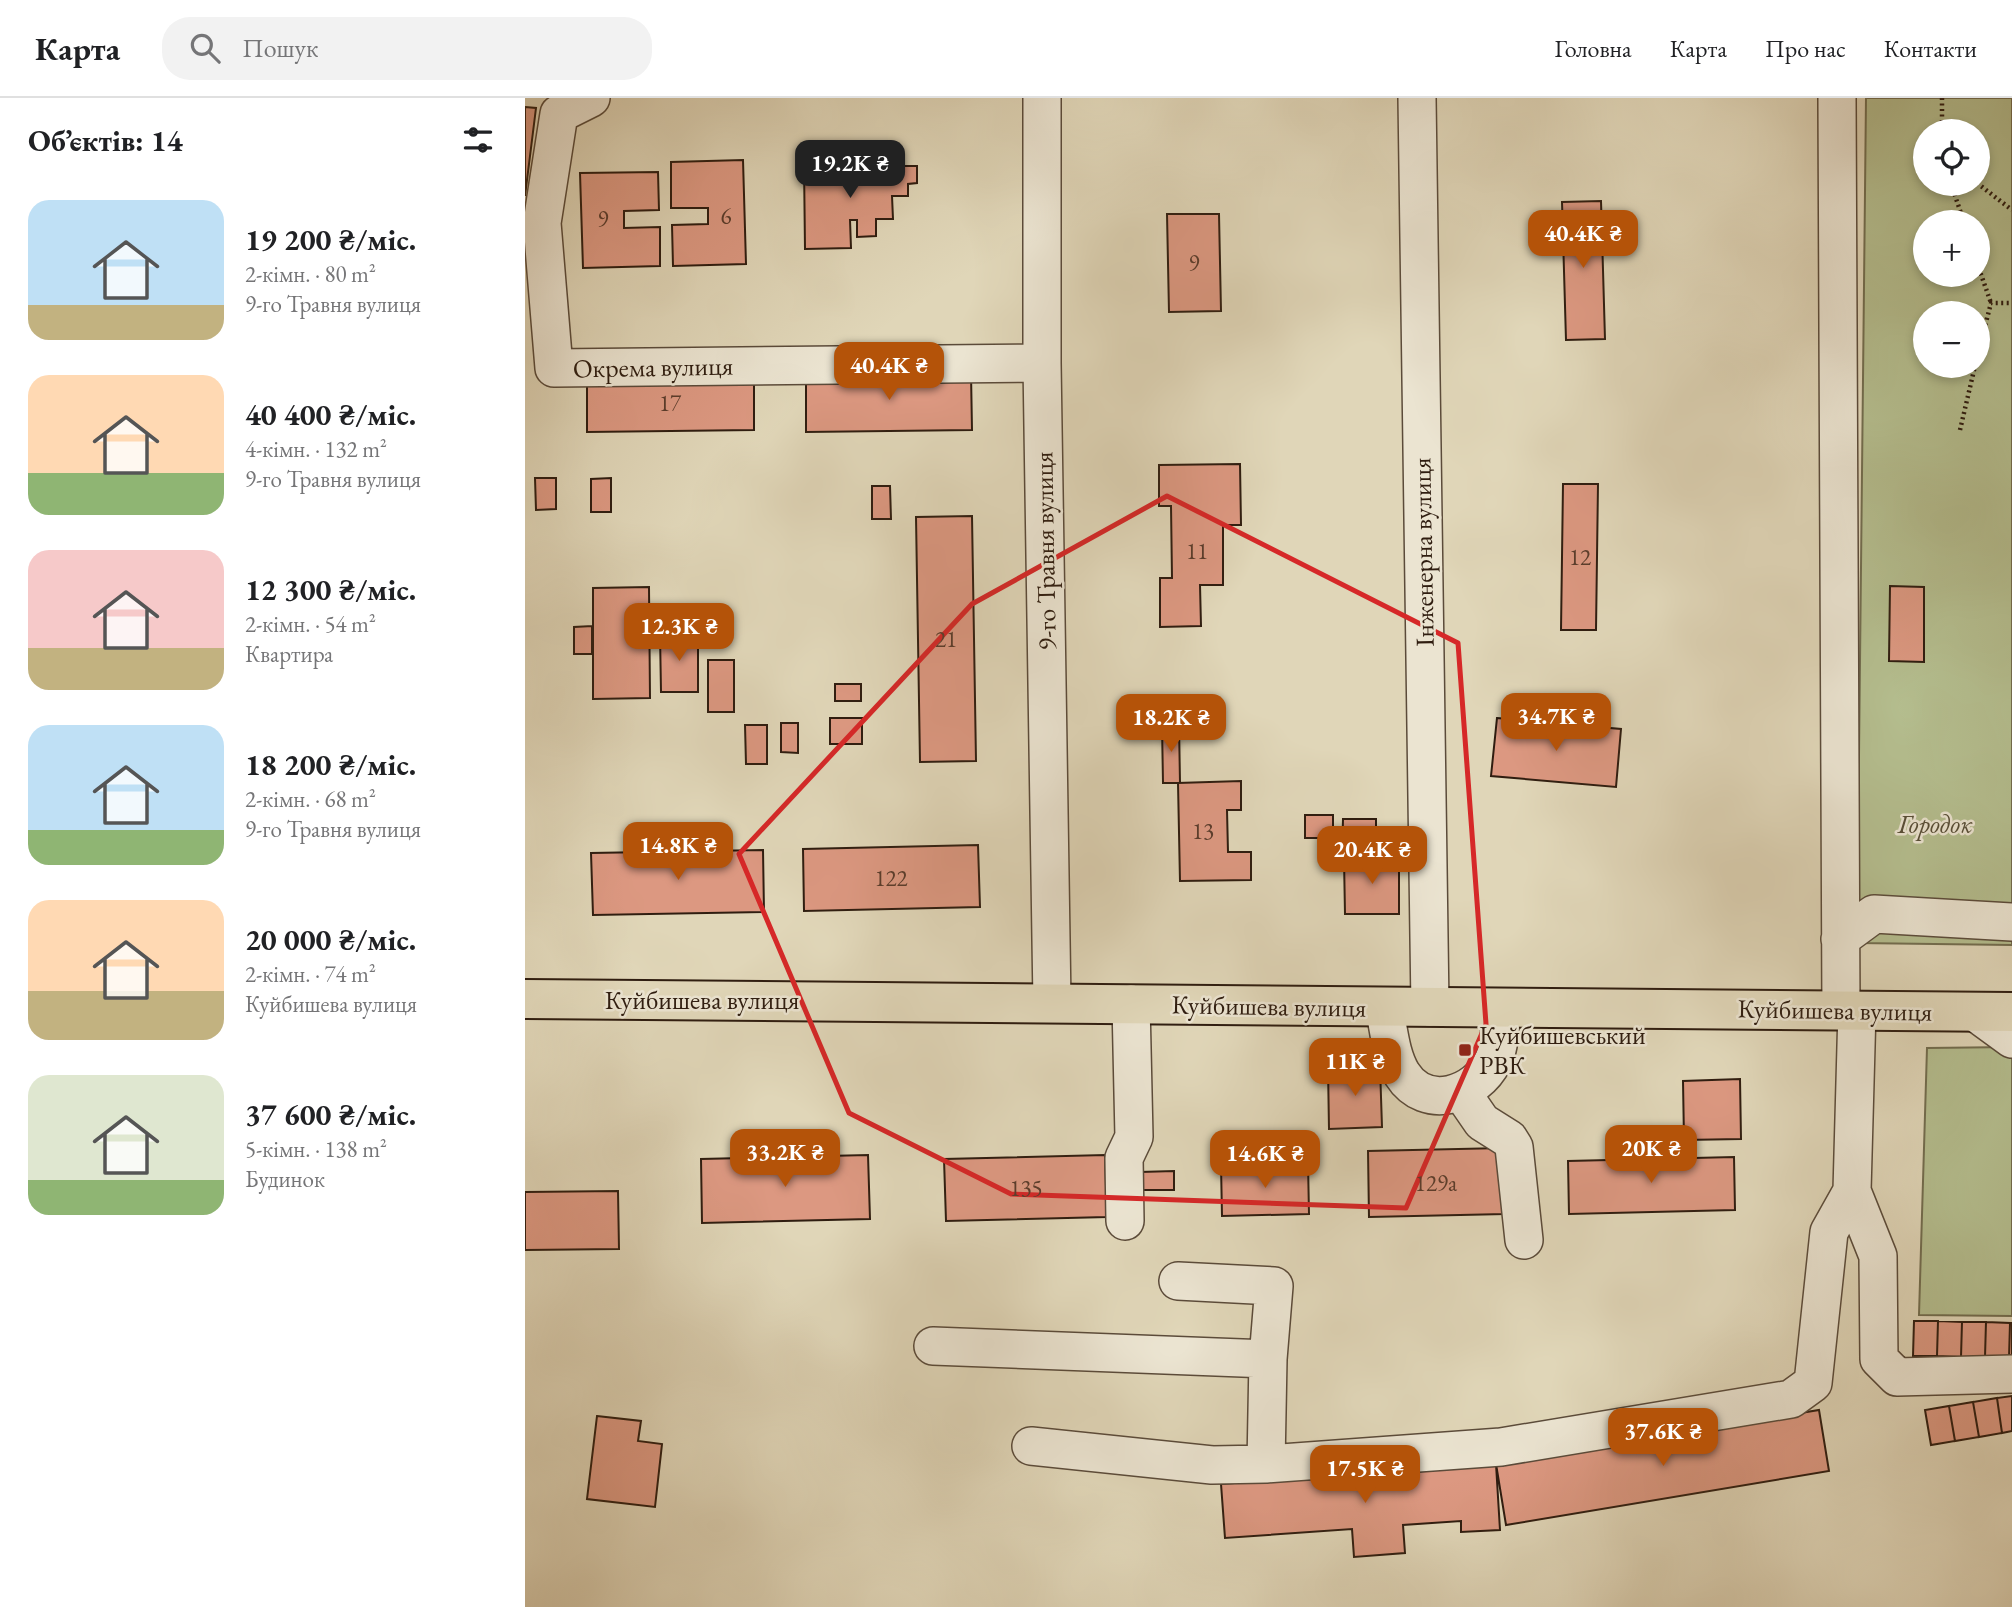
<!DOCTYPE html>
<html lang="uk">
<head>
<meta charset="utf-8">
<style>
  :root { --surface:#fff; --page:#f2f2f2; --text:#202124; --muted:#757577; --line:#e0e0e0; --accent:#b45309 }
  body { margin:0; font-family:"EB Garamond",serif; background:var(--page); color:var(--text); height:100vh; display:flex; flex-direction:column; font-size:26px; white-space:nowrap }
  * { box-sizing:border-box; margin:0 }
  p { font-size:23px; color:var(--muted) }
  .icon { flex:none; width:38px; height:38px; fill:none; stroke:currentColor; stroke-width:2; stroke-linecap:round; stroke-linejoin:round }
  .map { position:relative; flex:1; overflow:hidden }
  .panel { display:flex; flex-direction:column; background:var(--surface); width:525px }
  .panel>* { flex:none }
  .tools { position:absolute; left:1388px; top:21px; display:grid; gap:14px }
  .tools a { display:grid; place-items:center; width:77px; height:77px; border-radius:50%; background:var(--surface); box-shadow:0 4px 10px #0003; font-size:35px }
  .price { position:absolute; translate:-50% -60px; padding:0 16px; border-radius:14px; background:var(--accent); color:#fff; font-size:23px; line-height:46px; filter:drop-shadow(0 2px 4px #0008) }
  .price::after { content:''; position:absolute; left:50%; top:42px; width:21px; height:16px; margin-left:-10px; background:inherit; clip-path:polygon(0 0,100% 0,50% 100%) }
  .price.selected { background:#222; color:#fff }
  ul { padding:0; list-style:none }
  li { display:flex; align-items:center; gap:21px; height:175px; padding:0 28px }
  li span { display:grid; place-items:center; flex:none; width:196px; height:140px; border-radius:21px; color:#555 }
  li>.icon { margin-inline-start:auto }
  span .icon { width:84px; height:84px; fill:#fffc; stroke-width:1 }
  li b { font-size:30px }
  h2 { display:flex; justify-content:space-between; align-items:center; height:84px; padding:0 28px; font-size:30px }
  header { display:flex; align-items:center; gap:42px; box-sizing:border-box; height:98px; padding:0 35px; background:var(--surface); border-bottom:2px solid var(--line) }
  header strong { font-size:33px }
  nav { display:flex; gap:38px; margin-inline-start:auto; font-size:24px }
  .search { width:490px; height:63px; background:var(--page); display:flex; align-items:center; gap:18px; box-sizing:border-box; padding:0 24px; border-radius:28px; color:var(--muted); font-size:26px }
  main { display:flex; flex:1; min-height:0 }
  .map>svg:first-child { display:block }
  .green { fill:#b4bd8e; stroke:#726d4f; stroke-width:2; fill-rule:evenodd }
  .building { fill:#dc9881; stroke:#2f1d10; stroke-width:2 }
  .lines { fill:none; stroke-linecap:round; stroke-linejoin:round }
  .minor-casing { stroke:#5b4b3a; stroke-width:40 }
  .major-casing { stroke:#2f1d10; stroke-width:42 }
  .path { stroke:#2f1d10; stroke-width:4.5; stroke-dasharray:2 3.5; stroke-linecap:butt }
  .minor { stroke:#ebe4d1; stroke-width:37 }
  .major { stroke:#e0d6b8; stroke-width:38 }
  .marked { fill:none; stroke:#d62828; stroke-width:5; stroke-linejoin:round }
  .poi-dot { fill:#8f2418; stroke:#ebe4d1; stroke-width:2.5 }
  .labels { text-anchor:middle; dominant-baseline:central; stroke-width:5; stroke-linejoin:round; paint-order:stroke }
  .number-label { font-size:23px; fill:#5a3c2c }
  .street-label { font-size:26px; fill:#2f1d10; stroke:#ebe4d1 }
  .park-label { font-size:26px; font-style:italic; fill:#574d36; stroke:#ebe4d1 }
  .poi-label { font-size:26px; fill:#2f1d10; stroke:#ebe4d1; text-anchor:start }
</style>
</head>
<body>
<header>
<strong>Карта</strong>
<div class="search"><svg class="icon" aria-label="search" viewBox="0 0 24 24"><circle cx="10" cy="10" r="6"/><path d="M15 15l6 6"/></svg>Пошук</div>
<nav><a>Головна</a><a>Карта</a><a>Про нас</a><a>Контакти</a></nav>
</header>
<main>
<section class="panel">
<h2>Об’єктів: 14<svg class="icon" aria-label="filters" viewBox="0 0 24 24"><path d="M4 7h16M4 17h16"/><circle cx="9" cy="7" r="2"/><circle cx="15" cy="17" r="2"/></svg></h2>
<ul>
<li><span style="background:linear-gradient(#bfe0f5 75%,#c2b280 0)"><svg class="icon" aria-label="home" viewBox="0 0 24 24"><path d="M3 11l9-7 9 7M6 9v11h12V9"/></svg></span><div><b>19 200 ₴/міс.</b><p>2-кімн. · 80 m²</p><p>9-го Травня вулиця</p></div></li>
<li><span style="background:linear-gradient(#ffd9b3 70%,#8fb573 0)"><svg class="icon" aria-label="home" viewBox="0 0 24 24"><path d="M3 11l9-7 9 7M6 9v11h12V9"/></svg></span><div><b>40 400 ₴/міс.</b><p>4-кімн. · 132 m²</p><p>9-го Травня вулиця</p></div></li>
<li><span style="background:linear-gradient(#f6c9c9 70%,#c2b280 0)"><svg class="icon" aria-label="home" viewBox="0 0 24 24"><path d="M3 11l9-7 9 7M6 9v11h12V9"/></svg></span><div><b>12 300 ₴/міс.</b><p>2-кімн. · 54 m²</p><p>Квартира</p></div></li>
<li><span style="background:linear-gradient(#bfe0f5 75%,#8fb573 0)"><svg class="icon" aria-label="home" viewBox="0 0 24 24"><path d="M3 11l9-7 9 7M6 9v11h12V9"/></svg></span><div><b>18 200 ₴/міс.</b><p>2-кімн. · 68 m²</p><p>9-го Травня вулиця</p></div></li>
<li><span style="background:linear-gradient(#ffd9b3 65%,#c2b280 0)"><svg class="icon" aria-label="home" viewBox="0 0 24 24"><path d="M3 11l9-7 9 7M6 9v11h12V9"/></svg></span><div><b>20 000 ₴/міс.</b><p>2-кімн. · 74 m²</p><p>Куйбишева вулиця</p></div></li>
<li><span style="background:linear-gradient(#dfe7d0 75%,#8fb573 0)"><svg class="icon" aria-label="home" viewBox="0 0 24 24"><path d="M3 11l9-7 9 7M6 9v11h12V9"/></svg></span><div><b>37 600 ₴/міс.</b><p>5-кімн. · 138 m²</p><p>Будинок</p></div></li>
</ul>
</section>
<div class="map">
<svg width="1487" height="1509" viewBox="0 0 1487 1509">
  <rect width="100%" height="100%" fill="#e0d6b8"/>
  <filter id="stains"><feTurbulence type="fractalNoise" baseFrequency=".00286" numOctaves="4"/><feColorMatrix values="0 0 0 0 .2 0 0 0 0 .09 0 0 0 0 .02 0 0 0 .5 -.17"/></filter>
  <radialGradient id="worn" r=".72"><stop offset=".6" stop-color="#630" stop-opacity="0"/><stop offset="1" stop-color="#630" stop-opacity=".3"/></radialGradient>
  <path class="green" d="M1341,0H1487V847L1332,845ZM1400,33H1452V86H1400ZM1400,124H1452V177H1400ZM1400,215H1452V268H1400Z
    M1487,949V1218L1394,1217L1402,950Z"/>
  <path class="building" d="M0,9L11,10L0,98Z
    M218,62L221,166L148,168L147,127L183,126V110H146V64Z
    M367,65V68H392V85L383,86V98H367L368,121H351V138L332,139V122H325L326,150L280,151L279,66Z
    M133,74L134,112L99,113V130L135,129V168L58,170L55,75Z
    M1076,103L1080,241L1041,242L1037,104Z
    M642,116H694L696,213L644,214Z
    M446,275L447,332L281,334V276Z
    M229,277V332L62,334V279Z
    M715,366L716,427H698V487H675L676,528L635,529V480H647L646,408H634V367Z
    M10,380H31V411L11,412Z
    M86,380V414H66V381Z
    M1038,386H1073L1071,532H1036Z
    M347,388H365L366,421H347Z
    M447,418L451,663L395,664L391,419Z
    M1365,488L1399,489V564L1364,563Z
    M124,489L125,600L68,601V490Z
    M67,528V556H49V529Z
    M173,535V594H136L135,536Z
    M183,562H209V614H183Z
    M310,586H336V603H310Z
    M305,620H337V646H305Z
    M972,620L1096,631L1091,689L966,678Z
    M256,625H273V655L256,654Z
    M654,626L655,685H638L637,627Z
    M220,627H242V666H221Z
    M716,683V712H702L703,754H726V782L655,783L653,685Z
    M780,717H808V740H780Z
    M818,721H851V760H817Z
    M453,747L455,809L279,813L278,751Z
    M238,752L239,814L68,817L66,755Z
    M819,761H874V816H820Z
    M855,969L857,1029L804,1031L803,970Z
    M1215,981L1216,1041L1159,1042L1158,983Z
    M978,1050L980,1116L844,1119L843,1053Z
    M343,1057L345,1121L177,1125L176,1061Z
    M580,1057L582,1119L421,1123L419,1061Z
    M1209,1059L1210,1112L1044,1116L1043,1063Z
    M783,1065L784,1116L697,1118L696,1067Z
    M649,1073V1092H615V1074Z
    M93,1093L94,1151L0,1152V1094Z
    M1389,1223H1413L1412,1258H1388Z
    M1413,1223L1437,1224L1436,1259L1412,1258Z
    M1437,1224H1461L1460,1259H1436Z
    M1461,1224L1485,1225L1484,1260L1460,1259Z
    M1485,1225H1487V1260H1484Z
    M1487,1298V1333L1477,1335L1472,1300Z
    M1472,1300L1477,1335L1454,1339L1448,1304Z
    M1448,1304L1454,1339L1430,1343L1424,1308Z
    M1424,1308L1430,1343L1406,1347L1400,1312Z
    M1294,1312L1304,1373L981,1427L971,1366Z
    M72,1318L116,1323L113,1343L137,1346L130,1409L62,1401Z
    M971,1366L975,1432L936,1434V1423L878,1427L880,1455L829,1459L827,1431L700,1440L696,1386Z"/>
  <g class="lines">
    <defs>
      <path id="minor" d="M66,0L34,16L17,125L29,270L517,265
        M517,0V265L527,905
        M892,0L905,909
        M1312,0L1316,912
        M1315,841L1349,816L1487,824
        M859,909C864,931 865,956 877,976C901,1014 951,997 968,963C976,947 975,926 975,910
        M1332,912L1327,1093L1353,1158L1354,1261L1372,1279L1487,1276
        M1450,914L1487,941
        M937,995L957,1024L984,1041L989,1049L999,1142
        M600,1123L599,1060L609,1039L606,906
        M653,1183L749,1188L743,1261
        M408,1248L743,1261L741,1366L976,1349L1266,1301L1288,1285L1304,1134L1327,1093
        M506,1348L687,1367L741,1366"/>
      <path id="major" d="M0,901L1487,914"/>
    </defs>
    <use href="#minor" class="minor-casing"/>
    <use href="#major" class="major-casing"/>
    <path class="path" d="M1417,0V33
      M1452,85L1487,112
      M1426,86L1439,124
      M1452,165L1466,205
      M1452,259L1466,205H1487
      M1435,332L1450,268"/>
    <use href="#minor" class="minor"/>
    <use href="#major" class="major"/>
  </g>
  <path class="marked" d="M642,398L933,545L961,926L881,1110L486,1096L324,1015L214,756L447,506Z"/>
  <rect class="poi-dot" x="933" y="945" width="14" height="14" rx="3.5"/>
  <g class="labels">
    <g class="number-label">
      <text x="201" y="118">6</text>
      <text x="78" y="121">9</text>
      <text x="669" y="165">9</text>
      <text x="145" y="305">17</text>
      <text x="672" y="453">11</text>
      <text x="1055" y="459">12</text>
      <text x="421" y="541">21</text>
      <text x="678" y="733">13</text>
      <text x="366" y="780">122</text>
      <text x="911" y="1085">129а</text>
      <text x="501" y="1090">135</text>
    </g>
    <g class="street-label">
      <text transform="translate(128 269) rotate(-1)">Окрема вулиця</text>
      <text transform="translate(520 453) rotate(-91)">9-го Травня вулиця</text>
      <text transform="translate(898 454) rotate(-91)">Інженерна вулиця</text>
      <text x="177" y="902">Куйбишева вулиця</text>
      <text transform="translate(744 908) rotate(1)">Куйбишева вулиця</text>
      <text transform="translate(1310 912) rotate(1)">Куйбишева вулиця</text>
    </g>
    <g class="park-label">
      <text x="1410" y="726">Городок</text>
    </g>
    <g class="poi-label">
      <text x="954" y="937">Куйбишевський<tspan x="954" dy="30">РВК</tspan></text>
    </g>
  </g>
  <rect width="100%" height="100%" filter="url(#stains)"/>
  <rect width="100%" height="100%" fill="url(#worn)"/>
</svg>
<div class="tools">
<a><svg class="icon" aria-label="locate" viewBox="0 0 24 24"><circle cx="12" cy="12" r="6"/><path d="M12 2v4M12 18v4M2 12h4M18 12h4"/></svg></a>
<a>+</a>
<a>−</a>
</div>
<b class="price selected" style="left:325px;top:102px">19.2K ₴</b>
<b class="price" style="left:1058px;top:172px">40.4K ₴</b>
<b class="price" style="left:364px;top:304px">40.4K ₴</b>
<b class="price" style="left:154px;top:565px">12.3K ₴</b>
<b class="price" style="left:1031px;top:655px">34.7K ₴</b>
<b class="price" style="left:646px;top:656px">18.2K ₴</b>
<b class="price" style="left:153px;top:784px">14.8K ₴</b>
<b class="price" style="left:847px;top:788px">20.4K ₴</b>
<b class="price" style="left:830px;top:1000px">11K ₴</b>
<b class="price" style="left:1126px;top:1087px">20K ₴</b>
<b class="price" style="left:260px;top:1091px">33.2K ₴</b>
<b class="price" style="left:740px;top:1092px">14.6K ₴</b>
<b class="price" style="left:1138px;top:1370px">37.6K ₴</b>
<b class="price" style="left:840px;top:1407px">17.5K ₴</b>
</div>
</main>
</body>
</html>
